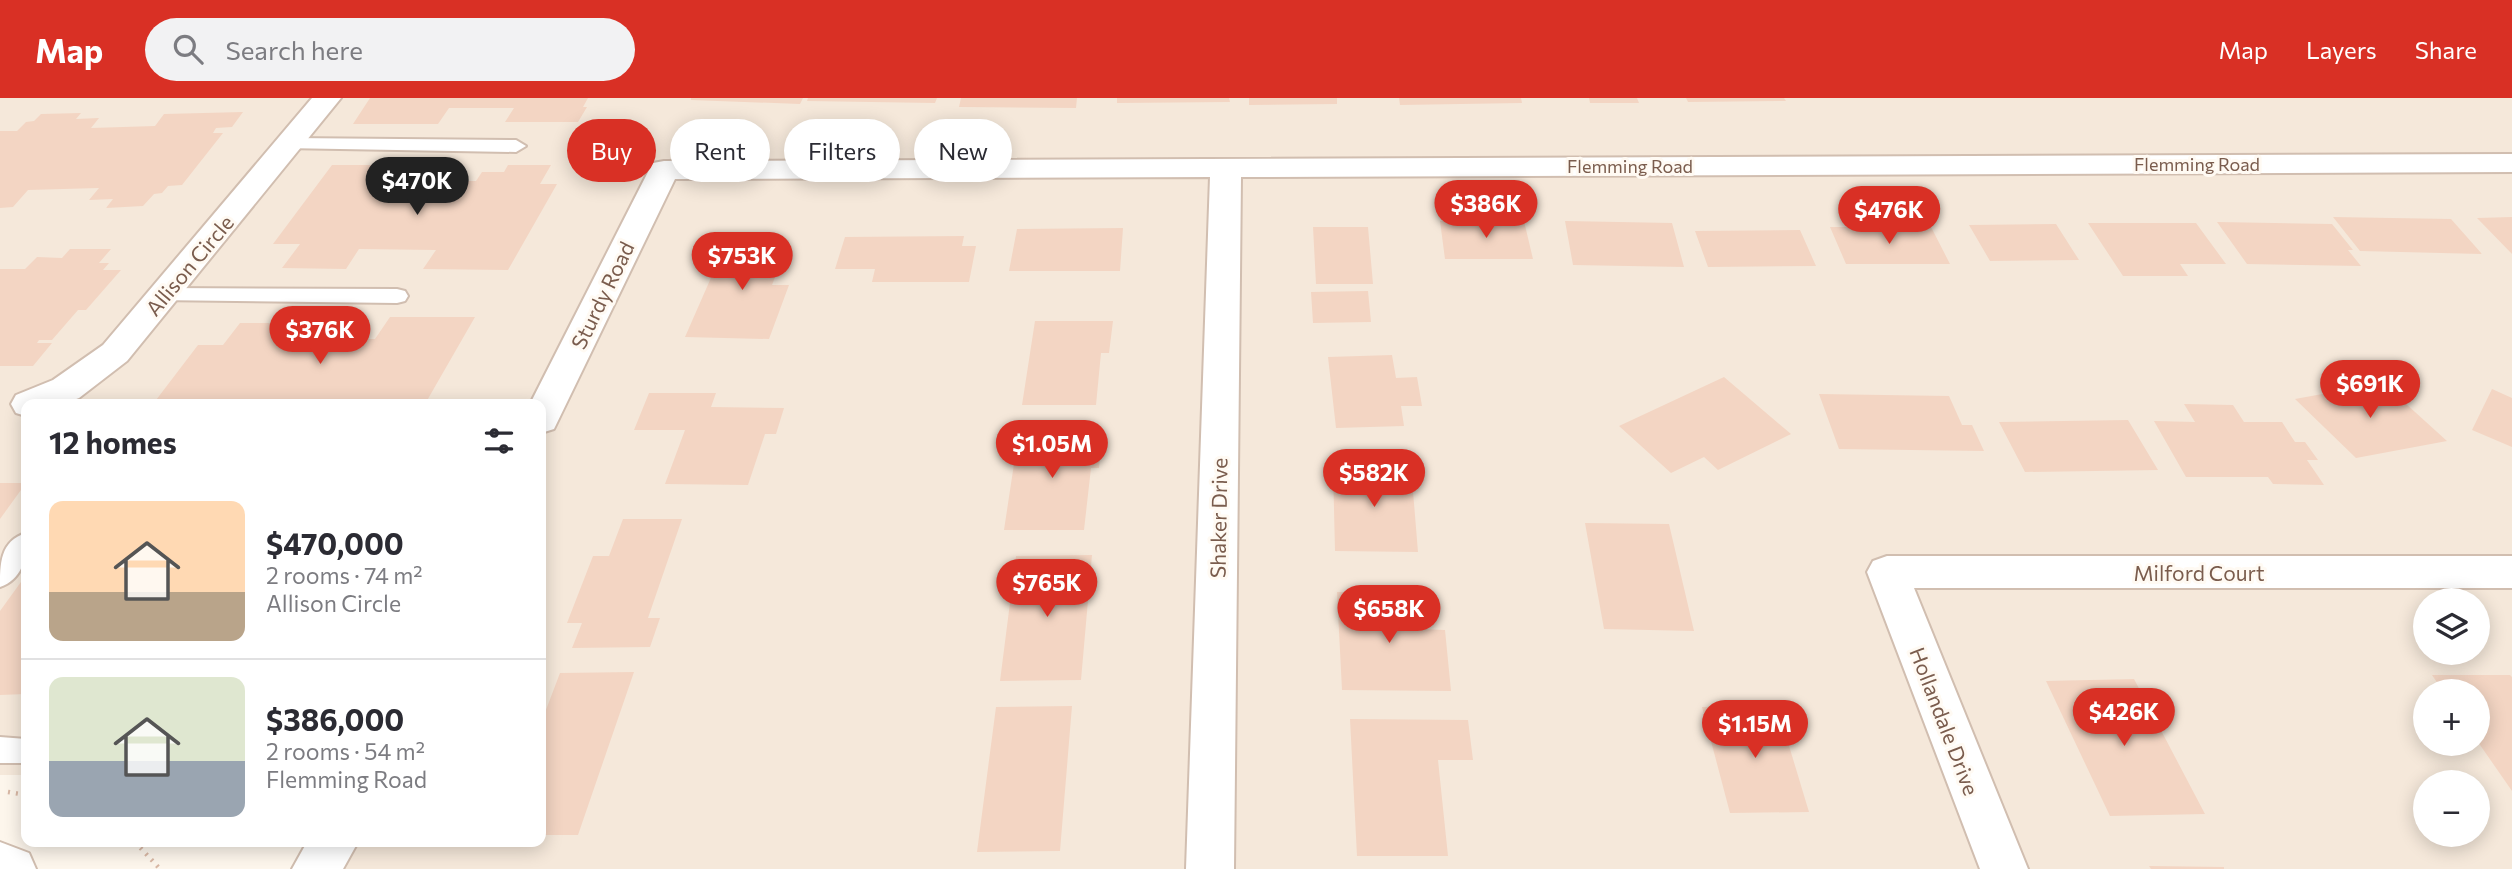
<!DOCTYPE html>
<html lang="en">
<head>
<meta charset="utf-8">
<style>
  :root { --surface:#fff; --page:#f2f2f3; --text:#2b2b33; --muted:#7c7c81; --line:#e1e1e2; --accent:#d93025 }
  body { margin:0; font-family:Commissioner,sans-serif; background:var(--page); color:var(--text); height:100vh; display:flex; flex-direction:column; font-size:26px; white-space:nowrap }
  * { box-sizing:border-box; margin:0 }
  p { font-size:23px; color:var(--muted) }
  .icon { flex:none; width:38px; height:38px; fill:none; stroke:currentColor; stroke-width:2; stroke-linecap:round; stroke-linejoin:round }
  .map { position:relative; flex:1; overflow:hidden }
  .panel { position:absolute; left:21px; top:301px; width:525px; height:448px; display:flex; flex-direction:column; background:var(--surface); border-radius:14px; box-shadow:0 4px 18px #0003 }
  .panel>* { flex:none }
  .banner { position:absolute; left:567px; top:21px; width:665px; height:63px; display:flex; gap:14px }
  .tools { position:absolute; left:2413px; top:490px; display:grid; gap:14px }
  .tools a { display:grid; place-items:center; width:77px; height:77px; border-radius:50%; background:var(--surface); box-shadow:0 4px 18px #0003; font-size:35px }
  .price { position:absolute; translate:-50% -60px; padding:0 16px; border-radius:24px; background:var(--accent); color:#fff; font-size:23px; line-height:46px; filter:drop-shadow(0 2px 4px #0008) }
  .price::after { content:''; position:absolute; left:50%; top:42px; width:21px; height:16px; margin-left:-10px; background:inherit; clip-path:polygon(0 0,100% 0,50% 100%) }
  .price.on { background:#222; color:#fff }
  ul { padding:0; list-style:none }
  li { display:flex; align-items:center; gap:21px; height:175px; padding:0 28px }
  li+li { border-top:2px solid var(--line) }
  li span { display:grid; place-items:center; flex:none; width:196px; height:140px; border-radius:14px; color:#555 }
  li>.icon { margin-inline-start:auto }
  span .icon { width:84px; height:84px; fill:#fffc; stroke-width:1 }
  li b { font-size:30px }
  h2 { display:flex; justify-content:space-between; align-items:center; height:84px; padding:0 28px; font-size:30px }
  .pill { padding:0 24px; border-radius:32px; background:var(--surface); box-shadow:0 4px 18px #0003; font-size:24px; line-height:63px }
  .pill.on { background:var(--accent); color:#fff }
  header { display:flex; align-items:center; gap:42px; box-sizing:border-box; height:98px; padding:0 35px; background:var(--accent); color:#fff }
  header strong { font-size:33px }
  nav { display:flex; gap:38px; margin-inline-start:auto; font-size:24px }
  .search { width:490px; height:63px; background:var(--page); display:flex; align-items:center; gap:18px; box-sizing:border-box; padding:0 24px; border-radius:38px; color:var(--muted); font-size:26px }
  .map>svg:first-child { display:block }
  .residential { fill:#f5e8da; fill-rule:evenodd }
  .building { fill:#f3d5c3 }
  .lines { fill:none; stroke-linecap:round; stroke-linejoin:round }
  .lane-casing { stroke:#d1beb0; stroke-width:4 }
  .street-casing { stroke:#d1beb0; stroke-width:4 }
  .path { stroke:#d9b8a5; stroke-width:4.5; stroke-dasharray:2 6; stroke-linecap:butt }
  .lane { fill:#fff; fill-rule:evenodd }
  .street { fill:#fff; fill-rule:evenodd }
  .labels { text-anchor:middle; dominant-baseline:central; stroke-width:6; stroke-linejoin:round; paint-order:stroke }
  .far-street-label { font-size:18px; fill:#7a5c4d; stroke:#fffaf3 }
  .street-label { font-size:21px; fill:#7a5c4d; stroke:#fffaf3 }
</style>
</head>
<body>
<header>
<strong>Map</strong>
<div class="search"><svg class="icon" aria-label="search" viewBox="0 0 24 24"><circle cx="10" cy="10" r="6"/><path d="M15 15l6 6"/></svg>Search here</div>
<nav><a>Map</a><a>Layers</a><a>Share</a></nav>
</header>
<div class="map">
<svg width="2512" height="771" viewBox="0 0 2512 771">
  <rect width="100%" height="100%" fill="#fdf6ec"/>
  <path class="residential" d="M0,0H2512V771H302L315,744H541V306H26V677H0ZM2426,502H2478V555H2426ZM2426,593H2478V646H2426ZM2426,684H2478V737H2426Z"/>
  <path class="building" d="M370,0H588L583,9H587L578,24H505L514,10H449L438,26H353Z
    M691,0H803L800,6L691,2Z
    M808,0H937L935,5L807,3Z
    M961,0H1077L1076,10L959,9Z
    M1117,0H1229L1230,4L1117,5Z
    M1249,0H1337V6L1249,7Z
    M1399,0H1521L1522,5L1400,7Z
    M1589,0H1637L1639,5H1590Z
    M1686,0H1784L1786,3L1688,4Z
    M243,14L232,29L216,30L213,35H223L182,87L168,88L162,95L154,96L143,108L106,110L113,101L89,102L99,90L28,92L13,109L0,110V33H17L26,24L34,23L41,16L81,15L76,21L99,20L91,30L155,28L164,16Z
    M332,67H417L406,83H476L482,74H504L508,67H551L540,86H557L508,172L423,171L436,152L359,151L346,171L282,170L300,146H273Z
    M2333,119L2451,121L2482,156L2360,153Z
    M2512,119V156L2477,120Z
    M1440,123H1524L1533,161H1445Z
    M1565,123L1672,125L1684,169L1573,167Z
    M2217,124L2332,126L2353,152H2348L2361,168L2247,166Z
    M2088,125H2196L2226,166H2180L2188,178H2123Z
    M2056,126L2079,162L1990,163L1969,127Z
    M1313,129H1368L1373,186H1316Z
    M1830,129H1931L1950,166H1846Z
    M1123,130L1120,173H1009L1017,131Z
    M1800,132L1816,168L1708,169L1695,133Z
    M964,138L962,148H976L969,184H872L875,171H835L845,139Z
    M728,141L789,142L772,187H789L769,241L685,239Z
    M70,151H111L99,165H109L103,172H121L86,212H78L52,242H39L37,245H52L33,268H0V171H25L37,159L62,160Z
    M1368,193L1371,224L1313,225L1311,194Z
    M390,219H475L425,306H153L198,247H223L240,225H310L299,241H375Z
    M1035,223H1113L1109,255H1101L1096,307H1022Z
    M1392,257L1396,280L1417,279L1422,308H1401L1404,328L1336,330L1328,259Z
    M1724,279L1791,336L1718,372L1704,359L1671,375L1619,328Z
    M2383,285L2447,343L2356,360L2295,301Z
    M2492,291L2512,300V349L2472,332Z
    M649,295H716L711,309L784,310L776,336H765L748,387L665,386L685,332H634Z
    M1819,296L1949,298L1962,327H1972L1984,353L1839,351Z
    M2184,306L2233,307L2244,324H2282L2295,344H2305L2318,362H2307L2324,387L2273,386L2268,379H2186L2154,323L2195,324Z
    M2128,322L2158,372L2025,374L1999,324Z
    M1019,333H1103L1099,370H1091L1084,432H1004Z
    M1333,368L1411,369L1418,454L1335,453Z
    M0,385H26L0,421Z
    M623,421H682L648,520H660L650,549L572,550L582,525H567L593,458H609Z
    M1585,425L1669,426L1694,533L1604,531Z
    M1092,457L1081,582L1000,583L1016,458Z
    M26,477V596L0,597V513Z
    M1337,494H1416L1420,531L1445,532L1451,593L1342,592Z
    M634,574L578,737H541V625L560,575Z
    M2432,577H2510L2512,579V693L2478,644V593H2443Z
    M2134,581L2205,716L2110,718L2046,583Z
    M1072,608L1060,753L977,754L996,609Z
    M1777,608L1809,714L1730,715L1702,609Z
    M1350,621L1468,622L1473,662H1438L1448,758H1357Z
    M2149,768L2224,769V771H2151Z"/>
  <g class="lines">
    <defs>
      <path id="lane" d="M290,40L516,42L526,48L516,54L283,50L280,46L283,42Z
        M163,190L397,191L405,193L408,198L405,203L397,205L155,202L152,197L155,192Z
        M26,435C27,457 24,481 0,489C0,466 0,443 26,435Z
        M0,639L26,641V665H0Z"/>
      <path id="street" d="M312,0H341L127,263L79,300L63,306H26V318L16,315L11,306L16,297L53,282L103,247Z
        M2512,56V74L1241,79L1234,771H1186L1210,79L675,81L554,331L541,335V306H530L649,72L653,65L664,63Z
        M1887,458H2512V490H1914L2028,771H1980L1867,474L1873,463Z
        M0,744L29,755L36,771H0Z
        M307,744H358L343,771H292Z"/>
    </defs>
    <use href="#lane" class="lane-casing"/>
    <use href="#street" class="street-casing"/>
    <path class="path" d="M8,694L26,697
      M135,744L160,771"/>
    <use href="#lane" class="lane"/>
    <use href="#street" class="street"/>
  </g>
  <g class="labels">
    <g class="far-street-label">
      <text x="2197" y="66">Flemming Road</text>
      <text x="1630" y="68">Flemming Road</text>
    </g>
    <g class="street-label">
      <text transform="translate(189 167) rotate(-50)">Allison Circle</text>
      <text transform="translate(602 197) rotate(-64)">Sturdy Road</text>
      <text transform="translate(1218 420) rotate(-89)">Shaker Drive</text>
      <text x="2199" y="474">Milford Court</text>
      <text transform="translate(1945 623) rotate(69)">Hollandale Drive</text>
    </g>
  </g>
</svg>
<div class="tools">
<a><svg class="icon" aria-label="layers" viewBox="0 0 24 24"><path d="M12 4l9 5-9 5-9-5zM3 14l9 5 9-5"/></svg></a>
<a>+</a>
<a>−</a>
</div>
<b class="price on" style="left:417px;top:119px">$470K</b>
<b class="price" style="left:1486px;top:142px">$386K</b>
<b class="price" style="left:1889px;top:148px">$476K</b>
<b class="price" style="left:742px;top:194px">$753K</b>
<b class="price" style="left:320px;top:268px">$376K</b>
<b class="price" style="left:2370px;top:322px">$691K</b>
<b class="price" style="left:1052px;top:382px">$1.05M</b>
<b class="price" style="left:1374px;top:411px">$582K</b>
<b class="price" style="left:1047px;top:521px">$765K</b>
<b class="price" style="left:1389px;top:547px">$658K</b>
<b class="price" style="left:2124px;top:650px">$426K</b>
<b class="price" style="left:1755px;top:662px">$1.15M</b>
<div class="banner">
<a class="pill on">Buy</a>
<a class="pill">Rent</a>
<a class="pill">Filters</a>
<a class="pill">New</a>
</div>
<section class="panel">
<h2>12 homes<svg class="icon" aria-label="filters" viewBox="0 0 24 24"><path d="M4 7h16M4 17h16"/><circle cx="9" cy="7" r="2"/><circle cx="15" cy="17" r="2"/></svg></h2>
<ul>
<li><span style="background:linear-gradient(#ffd9b3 65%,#b9a48a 0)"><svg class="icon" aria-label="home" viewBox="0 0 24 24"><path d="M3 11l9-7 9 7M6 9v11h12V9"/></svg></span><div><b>$470,000</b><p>2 rooms · 74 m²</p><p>Allison Circle</p></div></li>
<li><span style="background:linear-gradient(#dfe7d0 60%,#9aa5b1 0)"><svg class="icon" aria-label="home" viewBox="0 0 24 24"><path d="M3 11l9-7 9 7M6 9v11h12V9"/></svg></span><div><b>$386,000</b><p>2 rooms · 54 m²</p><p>Flemming Road</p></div></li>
</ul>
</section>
</div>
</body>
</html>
